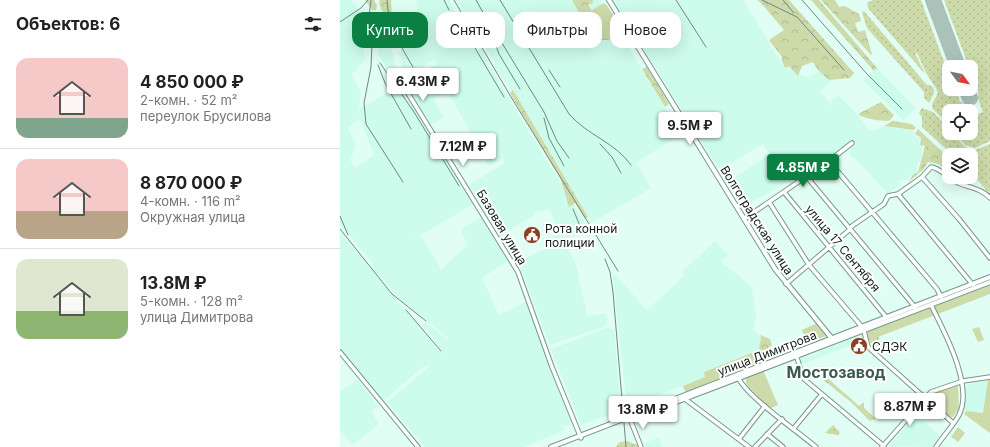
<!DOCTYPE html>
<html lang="ru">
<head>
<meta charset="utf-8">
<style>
  :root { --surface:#fff; --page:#f6f6f6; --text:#222; --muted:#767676; --line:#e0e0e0; --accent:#0b8043 }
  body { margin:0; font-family:Inter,sans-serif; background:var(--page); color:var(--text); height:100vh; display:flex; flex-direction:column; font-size:15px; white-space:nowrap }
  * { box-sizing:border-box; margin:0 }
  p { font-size:13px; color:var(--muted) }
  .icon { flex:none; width:22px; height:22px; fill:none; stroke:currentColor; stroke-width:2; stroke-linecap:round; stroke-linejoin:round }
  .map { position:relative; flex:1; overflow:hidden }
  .side { display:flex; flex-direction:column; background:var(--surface); width:340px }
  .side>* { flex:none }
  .banner { position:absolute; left:12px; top:12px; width:380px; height:36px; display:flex; gap:8px }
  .needle { width:26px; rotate:122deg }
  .buttons { position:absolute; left:602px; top:60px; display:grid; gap:8px }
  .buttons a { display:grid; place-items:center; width:36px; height:36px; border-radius:8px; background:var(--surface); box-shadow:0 4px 16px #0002; font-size:20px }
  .price { position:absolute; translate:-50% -34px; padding:0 9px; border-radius:4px; background:#fff; color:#222; font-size:13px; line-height:26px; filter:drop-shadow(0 1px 2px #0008) }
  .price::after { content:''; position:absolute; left:50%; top:24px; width:12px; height:9px; margin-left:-6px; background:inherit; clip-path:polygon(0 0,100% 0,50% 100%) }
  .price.on { background:var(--accent); color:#fff }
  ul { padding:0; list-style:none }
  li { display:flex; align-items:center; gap:12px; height:100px; padding:0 16px }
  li+li { border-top:1px solid var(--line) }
  li span { display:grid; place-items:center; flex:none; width:112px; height:80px; border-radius:12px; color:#555 }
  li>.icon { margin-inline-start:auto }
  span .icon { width:48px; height:48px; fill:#fffc; stroke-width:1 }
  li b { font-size:17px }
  h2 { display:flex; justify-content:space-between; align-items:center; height:48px; padding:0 16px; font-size:17px }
  .pill { padding:0 14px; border-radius:12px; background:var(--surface); box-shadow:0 4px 16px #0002; font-size:14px; line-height:36px }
  .pill.on { background:var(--accent); color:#fff }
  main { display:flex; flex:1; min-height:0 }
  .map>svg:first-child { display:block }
  .built { fill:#cdfbec; fill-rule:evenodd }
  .grass { fill:url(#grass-dots) }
  .forest { fill:url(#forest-crowns) }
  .park { fill:#cddbaa }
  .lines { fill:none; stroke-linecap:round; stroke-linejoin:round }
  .runway { stroke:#aac2ba; stroke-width:16 }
  .minor-casing { stroke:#76988d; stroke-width:5.5 }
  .major-casing { stroke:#76988d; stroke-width:6 }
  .minor { stroke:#fff; stroke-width:3.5 }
  .major { stroke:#fff; stroke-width:4 }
  .rail { stroke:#728781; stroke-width:1 }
  .labels { text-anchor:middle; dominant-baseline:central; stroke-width:4; stroke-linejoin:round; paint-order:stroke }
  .street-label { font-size:12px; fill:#101d1a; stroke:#fff }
  .poi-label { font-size:12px; fill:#101d1a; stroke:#fff; text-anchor:start }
  .district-label { font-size:16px; font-weight:bold; fill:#3a5950; stroke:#fff }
</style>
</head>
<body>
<main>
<section class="side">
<h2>Объектов: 6<svg class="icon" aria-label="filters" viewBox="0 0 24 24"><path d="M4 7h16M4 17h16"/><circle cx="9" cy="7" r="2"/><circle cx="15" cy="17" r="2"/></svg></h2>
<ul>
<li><span style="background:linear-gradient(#f6c9c9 75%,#7fa58c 0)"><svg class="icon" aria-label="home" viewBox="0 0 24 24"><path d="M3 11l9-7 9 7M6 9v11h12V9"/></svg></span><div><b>4 850 000 ₽</b><p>2-комн. · 52 m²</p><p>переулок Брусилова</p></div></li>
<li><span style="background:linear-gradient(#f6c9c9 65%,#b9a48a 0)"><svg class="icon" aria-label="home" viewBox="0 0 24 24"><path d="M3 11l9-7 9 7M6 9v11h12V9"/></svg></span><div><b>8 870 000 ₽</b><p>4-комн. · 116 m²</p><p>Окружная улица</p></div></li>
<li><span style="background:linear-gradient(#dfe7d0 65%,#8fb573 0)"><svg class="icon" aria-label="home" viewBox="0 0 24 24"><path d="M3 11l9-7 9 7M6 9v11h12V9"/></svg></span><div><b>13.8M ₽</b><p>5-комн. · 128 m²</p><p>улица Димитрова</p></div></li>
</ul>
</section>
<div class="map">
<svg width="650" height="447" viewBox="0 0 650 447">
  <defs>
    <pattern id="grass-dots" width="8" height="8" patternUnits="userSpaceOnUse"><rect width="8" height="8" fill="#cddbaa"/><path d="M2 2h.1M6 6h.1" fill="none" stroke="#afbc92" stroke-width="1.8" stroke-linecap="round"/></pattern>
    <pattern id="forest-crowns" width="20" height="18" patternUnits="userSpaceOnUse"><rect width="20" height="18" fill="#cddbaa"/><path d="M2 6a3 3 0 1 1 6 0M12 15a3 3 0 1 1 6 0" fill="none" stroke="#afbc92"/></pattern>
  </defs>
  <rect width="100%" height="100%" fill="#e1fef4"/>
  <path class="built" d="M0,0H11L20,11L25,60L15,72L11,73L21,93L18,110L60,85L133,204L71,241L81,236L101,269V271L108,262L127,246L121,229L141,217L168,261L142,278L159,315L186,302L232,423L223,427L224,431L183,447H85L47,402L91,365L83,367L43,401L0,350V232L100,352L104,353L95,342L96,340L82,326L86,322L107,340L109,339L58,297L31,266L33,264L0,224ZM20,118L34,155L15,168L10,160L16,146L8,128Z
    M76,0H109L135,51L141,49L173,105L247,226L244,232L225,239L237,269L247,315L251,316L265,313L267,317V323L263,327L210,345L178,262L211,246L207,239L216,234L213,229L217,226L209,209L195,212V214L160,236L129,185L165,163L163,158L149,166L107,90L93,99L104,117L91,125L67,86L66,80L97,64L93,60L66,77L59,52L63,47L88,37L81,26Z
    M116,0H260L335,125L343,134L296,162L311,188L250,224L249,218L173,90L172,91L154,66L156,65Z
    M273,0H403L445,69L453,64L461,75L469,77L482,70L492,81L480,91L495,109L490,101L498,95L518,115L530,131L536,130L543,126L574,131L573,135L580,139L579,145L583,146L580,162H578L577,172L574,175L572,174L567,180L562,179L558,182L560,184L548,194L514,157L512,158L508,152L512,148L501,150L449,184L448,182L405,206L390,180L430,154L423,144L379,170Z
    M40,21L50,44L56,67L48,71L39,55L34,33V24Z
    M537,68L576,108L564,121L523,80Z
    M375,241L388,255L381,260L383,263L412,287L416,317L413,329L421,338L419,350L364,372L366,377L287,407L272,271L307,310L345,275L342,272Z
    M267,328L274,330L281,410L241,425L211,349Z
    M521,334L525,340L460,365L461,357L467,356L468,357Z
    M17,379L38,406L31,412L38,422V425L12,445L0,430V392Z
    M648,379L643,413L623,411L625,385Z
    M576,415L600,436L593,447L548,446Z
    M319,438L322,447H306L305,443Z"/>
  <path class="grass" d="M533,0H581L609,75V89H615L620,102H622L626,111H609V125L592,108V104L598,93L596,88L586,73L577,53H575L585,74L528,8L527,3Z
    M604,0H650V141L635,148L625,145L616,133H631V117L643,112L637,96L639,95L631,72V67H629Z
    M524,11L586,84L593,87L594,93L589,103L584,98V92L527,28L522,12Z
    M582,108L593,112L609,129V133H612L628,150H635L650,144V195L631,172V155H613L582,127V117L579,113Z
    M493,425L500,432L498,435L485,433Z"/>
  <path class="forest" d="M25,0H34L37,5L36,10H32Z
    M40,0H51L52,18L55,23L53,25C54,33 61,37 59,46H56L44,12L42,11L39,3Z
    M232,0H252L254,2L248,5L252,11L266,4L279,24L280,45L277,47L270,40H260L256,34L259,27L255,21L250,22L251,28H248Z
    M417,0H449L514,73L510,78L489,80L478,70L473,62L462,66L458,76L449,66L445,68L442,61V57L429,40L444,30L421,3Z
    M471,0H479L537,68L534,71Z
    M481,0H495L499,7L505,6L519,14L521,21L515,23L518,32L525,30L532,54L531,55Z
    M307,67L329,104L325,107L302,69Z
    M173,90L248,217L245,219L235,203L229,207L221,180L170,93Z
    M541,102L554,115C552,118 550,121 547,121C540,121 522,118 518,114Z
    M553,121L572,124L576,128L573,130L544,126Z
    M578,129L609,158V175L599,164L588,162L584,169L568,182L573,175L578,172L585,146L580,145L581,138L575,134Z
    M591,308L538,334L540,343L538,346H533L528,339L527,332Z
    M420,335L430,339L432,345L428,348L429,353L425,361L421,362L418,352L421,339Z
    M485,375C496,387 508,395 519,406L524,402V408L534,417H540L530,421L512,403L481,378Z
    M287,441L297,445L298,447H276L280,442Z"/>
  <path class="park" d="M264,3L274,19L258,29L251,17L252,10Z
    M650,285V294L530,340L526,332Z
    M477,323L486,336L467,343L462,330Z
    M639,327L644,340L638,342L632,329Z
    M419,350L424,363L346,394L343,386L365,377L364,372Z
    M423,370L438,405L429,409L406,384V377Z
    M650,376V433L624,414L626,411L643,413L648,379Z
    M618,384L619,409L613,417L607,418L586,399L592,394Z
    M618,427L625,433L618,442L611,437Z"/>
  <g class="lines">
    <path class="runway" d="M593,0L618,67
      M626,89L630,98"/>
    <defs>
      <path id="minor" d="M61,82L178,272L212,367L241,438
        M489,161L597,289L601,297
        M466,176L575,307
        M582,177L619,219L650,258
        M444,192L547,318
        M558,194L633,285
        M429,202L469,265L522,327
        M404,219L489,161L512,143
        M446,284L508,231L512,226L544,204L548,196L558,194L582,177L591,167C600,168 605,176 613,180C624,188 639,186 650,198
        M591,305C604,331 634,386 619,415C613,426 603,436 596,447
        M524,331L528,347L613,423
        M0,352L78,447
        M456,355L464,379L544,446
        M399,379C409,398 457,431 476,447
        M345,399L409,447
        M290,419L301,447
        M454,428L482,394
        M427,434L443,447
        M399,439L425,406
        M415,447L442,419
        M542,447L591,392L623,381L650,377"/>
      <path id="major" d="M269,0L435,269L494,341
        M331,404L650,282
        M211,447L650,277"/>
    </defs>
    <use href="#minor" class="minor-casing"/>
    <use href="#major" class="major-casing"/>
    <use href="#minor" class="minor"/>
    <use href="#major" class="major"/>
    <path class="rail" d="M31,0L29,17L33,46
      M47,0C48,26 60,45 73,67
      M104,0L109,10
      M114,0L171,97L278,271
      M136,0L145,16L159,54L180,89
      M160,0L229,114C247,135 276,143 291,165
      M336,0L366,47
      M422,0L457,17L504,70
      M443,0L453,12
      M462,0L527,74L562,109
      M0,22L21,8L28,0
      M154,30L204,112L217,141L229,158
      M32,42L31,67L24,103L26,124L63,182
      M132,43L164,97
      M40,63L74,112L119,186
      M38,65L45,83L71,129
      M209,70L220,87
      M204,118L209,138L224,166
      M260,144L272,157L281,173
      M233,209L240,226
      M0,216L8,235
      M0,229L52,294L86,321
      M265,259L270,272L273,292L286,447
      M66,310L101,351"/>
  </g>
  <defs>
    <symbol id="civic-disc" viewBox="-11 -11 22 22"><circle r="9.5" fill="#894023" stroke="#fff"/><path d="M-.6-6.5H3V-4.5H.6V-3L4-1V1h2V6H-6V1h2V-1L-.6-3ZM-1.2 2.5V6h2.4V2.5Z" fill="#fff"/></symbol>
  </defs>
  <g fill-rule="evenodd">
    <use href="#civic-disc" x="182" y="225" width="20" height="20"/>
    <use href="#civic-disc" x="509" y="336" width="20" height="20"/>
  </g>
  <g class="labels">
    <g class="street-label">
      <text transform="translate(417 220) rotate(58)">Волгоградская улица</text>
      <text transform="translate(162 227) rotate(59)">Базовая улица</text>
      <text transform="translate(503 248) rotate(50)">улица 17 Сентября</text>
      <text transform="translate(427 353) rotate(-21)">улица Димитрова</text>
    </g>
    <g class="poi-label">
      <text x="205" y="228">Рота конной<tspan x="205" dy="14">полиции</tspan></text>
      <text x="532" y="346">СДЭК</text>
    </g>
    <g class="district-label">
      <text x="496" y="372">Мостозавод</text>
    </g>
  </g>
</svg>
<div class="buttons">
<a><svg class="needle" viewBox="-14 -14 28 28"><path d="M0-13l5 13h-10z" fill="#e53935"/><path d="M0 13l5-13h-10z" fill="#767676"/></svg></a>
<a><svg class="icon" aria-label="locate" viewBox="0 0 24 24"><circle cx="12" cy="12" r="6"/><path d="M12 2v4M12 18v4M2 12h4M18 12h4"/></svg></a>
<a><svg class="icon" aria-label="layers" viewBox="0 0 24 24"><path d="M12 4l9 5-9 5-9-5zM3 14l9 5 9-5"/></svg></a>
</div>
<b class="price" style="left:83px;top:102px">6.43M ₽</b>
<b class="price" style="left:350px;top:146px">9.5M ₽</b>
<b class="price" style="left:123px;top:167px">7.12M ₽</b>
<b class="price on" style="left:463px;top:188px">4.85M ₽</b>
<b class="price" style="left:570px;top:427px">8.87M ₽</b>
<b class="price" style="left:303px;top:430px">13.8M ₽</b>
<div class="banner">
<a class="pill on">Купить</a>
<a class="pill">Снять</a>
<a class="pill">Фильтры</a>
<a class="pill">Новое</a>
</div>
</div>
</main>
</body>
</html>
